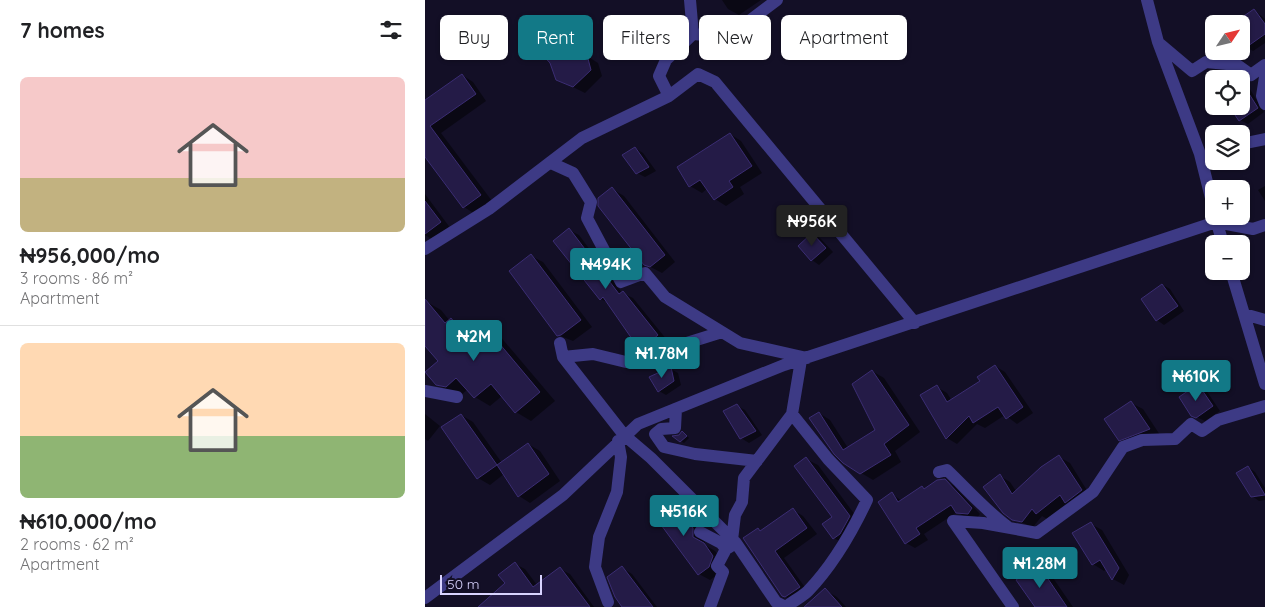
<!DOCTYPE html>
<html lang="en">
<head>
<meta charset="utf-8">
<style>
  :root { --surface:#fff; --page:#f6f6f6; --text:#202124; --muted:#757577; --line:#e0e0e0; --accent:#127987 }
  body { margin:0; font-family:Quicksand,sans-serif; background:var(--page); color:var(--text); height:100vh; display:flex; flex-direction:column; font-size:19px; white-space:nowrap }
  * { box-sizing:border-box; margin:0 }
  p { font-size:16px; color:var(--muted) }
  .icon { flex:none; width:28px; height:28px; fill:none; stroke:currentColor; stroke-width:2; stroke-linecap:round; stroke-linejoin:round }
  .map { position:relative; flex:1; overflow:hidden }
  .sheet { display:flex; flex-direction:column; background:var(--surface); width:425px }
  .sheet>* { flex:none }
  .banner { position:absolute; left:15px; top:15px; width:475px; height:45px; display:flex; gap:10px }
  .needle { width:32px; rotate:55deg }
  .fabs { position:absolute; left:780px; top:15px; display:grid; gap:10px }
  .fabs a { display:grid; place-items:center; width:45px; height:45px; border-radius:8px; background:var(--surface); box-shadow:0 1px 4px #0004; font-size:25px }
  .scale { position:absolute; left:15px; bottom:12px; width:102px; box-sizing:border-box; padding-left:5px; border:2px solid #d9d4ff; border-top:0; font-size:14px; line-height:18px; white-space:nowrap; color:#d9d4ff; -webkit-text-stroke:4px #130f26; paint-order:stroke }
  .price { position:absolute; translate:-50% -42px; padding:0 11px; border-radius:5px; background:var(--accent); color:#fff; font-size:16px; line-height:32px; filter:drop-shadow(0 1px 2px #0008) }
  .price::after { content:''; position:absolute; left:50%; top:30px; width:15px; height:11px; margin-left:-8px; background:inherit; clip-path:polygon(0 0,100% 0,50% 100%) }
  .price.selected { background:#222; color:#fff }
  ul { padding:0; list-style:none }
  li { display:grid; align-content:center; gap:10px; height:265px; padding:0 20px }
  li+li { border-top:1px solid var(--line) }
  li span { display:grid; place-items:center; height:155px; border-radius:8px; color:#555 }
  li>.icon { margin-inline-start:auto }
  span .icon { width:90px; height:90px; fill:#fffc; stroke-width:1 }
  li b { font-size:21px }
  h2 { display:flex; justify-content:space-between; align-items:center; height:60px; padding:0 20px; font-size:21px }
  .tag { padding:0 18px; border-radius:8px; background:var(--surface); box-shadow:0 1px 4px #0004; font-size:18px; line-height:45px }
  .tag.selected { background:var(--accent); color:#fff }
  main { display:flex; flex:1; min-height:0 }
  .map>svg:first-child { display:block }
  .shadow { fill:#0007 }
  .building { fill:#241b47; stroke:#3b2d73 }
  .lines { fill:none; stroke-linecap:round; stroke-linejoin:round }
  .street { stroke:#3d3a85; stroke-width:12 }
</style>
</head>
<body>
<main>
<section class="sheet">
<h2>7 homes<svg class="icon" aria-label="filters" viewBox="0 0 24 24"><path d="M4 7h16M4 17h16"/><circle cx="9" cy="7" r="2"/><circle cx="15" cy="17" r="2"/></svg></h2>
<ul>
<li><span style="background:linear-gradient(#f6c9c9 65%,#c2b280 0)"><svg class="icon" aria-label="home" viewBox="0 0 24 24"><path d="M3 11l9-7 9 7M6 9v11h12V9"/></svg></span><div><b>₦956,000/mo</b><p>3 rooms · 86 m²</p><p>Apartment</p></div></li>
<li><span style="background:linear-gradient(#ffd9b3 60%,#8fb573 0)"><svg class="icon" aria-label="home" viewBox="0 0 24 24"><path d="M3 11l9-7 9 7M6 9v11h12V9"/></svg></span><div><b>₦610,000/mo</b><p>2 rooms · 62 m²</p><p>Apartment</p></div></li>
</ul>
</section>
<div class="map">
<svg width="840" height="607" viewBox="0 0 840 607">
  <rect width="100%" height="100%" fill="#130f26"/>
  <path class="shadow" d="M297,0H336L314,15L303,9Z
    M829,10L840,19V43L828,51L821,47L816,24H810Z
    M133,22L145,29L146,46L173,63L177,76L160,93L132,79L127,62L122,57L112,55L101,49Z
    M37,75L48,82L61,101L16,133L67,201L50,214L39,207L0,155V101Z
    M816,82L823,86L839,112L823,124L815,120Z
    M305,134L316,141L337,173L315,187L319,194L301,206L290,199L283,188L277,193L265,186Z
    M210,148L218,153L231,171L220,177L212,173Z
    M840,186V201L833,190Z
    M187,189L199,196L250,262L237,273L220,264Z
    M0,194L26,229L10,241L0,235Z
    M144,230L154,235L197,293L208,298L242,340L227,353L225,354L215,348L183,303L176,299Z
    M388,234L395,238L408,252L394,265L387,260L374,246Z
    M106,256L118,262L167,327L148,341L133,335Z
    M738,285L745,289L759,311L739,325L732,320Z
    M0,301L16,310L25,321L26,320L41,328L47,335L58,326L74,335L130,401L106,421L91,412L77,396L65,406L50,397L43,389L36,395L28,393L12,384L15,361L0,344Z
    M570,366L580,372L608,413L592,424L580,415L560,428L552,424L532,444L522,438L512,387L522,393L527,401L557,381Z
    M246,369L253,373L256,385L241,395L234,391Z
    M447,371L459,378L495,432L470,451L476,462L448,480L418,462L394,413L405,420L423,448L451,430Z
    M773,386L781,390L795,411L780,421L767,415Z
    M706,403L718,409L735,435L706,446L694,440Z
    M312,406L320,410L337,435L324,443L316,438Z
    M0,414L15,426L3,441L0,439Z
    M36,415L48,422L77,463L103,444L115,451L135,481L105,503L94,496L79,474L65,485L53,478Z
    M261,435L264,438L259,443L256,441Z
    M634,457L645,463L666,497L622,519L617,516L608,527L588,519L575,476L585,482L591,491Z
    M381,459L393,465L436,523L421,545L409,538V517Z
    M823,467L830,472L840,488V500L834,501L827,496Z
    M519,480L529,486L555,514L552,518H542L532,512L499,534L503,540L490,548L481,543L467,494L477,501L497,487L501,490Z
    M247,502L258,508L279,536L280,545L290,551L299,563L295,573L285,580L274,574Z
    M368,510L378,516L392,534L359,558L384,593L371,602L357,595L333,529L337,532Z
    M666,524L677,530L704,575L699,585L688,579L682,569L679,571L668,564Z
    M90,564L100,569L112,585L135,569L145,574L169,607H63L82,584Z
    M613,566L624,572L648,607H611Z
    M197,568L207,574L232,607H199Z
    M400,590L412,597L421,607H388Z"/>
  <path class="building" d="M829,9L840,24V34L816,51V18Z
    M120,17L134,21L135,38L148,49L162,55L166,70L148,87L131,80L125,63L115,52L99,49L102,33Z
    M37,74L51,94L5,126L56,195L38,208L0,157V100Z
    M816,81L833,108L814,121L804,106H816Z
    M305,133L327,166L304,181L308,187L289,200L275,180L264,187L252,167Z
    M210,147L224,167L211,174L197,155Z
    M187,187L240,255L225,267L219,265L173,206V198Z
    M0,201L16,222L0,234Z
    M144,228L194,294L198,291L233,335L218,348L214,349L178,297L175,300L128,241Z
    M387,233L401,248L386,261L373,246Z
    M106,254L156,320L136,335L132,336L84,271Z
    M737,284L753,306L731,321L716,299Z
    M0,299L20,323L26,318L42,338L58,324L115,392L90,413L66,384L49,398L31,378L21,387L11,385L0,372L13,361L0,346Z
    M570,365L598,407L581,419L573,407L548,423L544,416L521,439L495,395L512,385L522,402L555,381L552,377Z
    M246,367L249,381L233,392L224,377Z
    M447,370L484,425L459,444L466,455L435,474L418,463L409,454L384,418L394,412L418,450L450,430L427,384Z
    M773,384L788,406L771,418L766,416L754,397Z
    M706,401L725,429L694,441L679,419Z
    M312,404L331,431L315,439L298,411Z
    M36,414L72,465L52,479L16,427Z
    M257,431L262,436L255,442L247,436L254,435Z
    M103,443L124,474L93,497L72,465Z
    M634,455L657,490L640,503L635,495L611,514L607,509L597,522L587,520L578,513L558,487L575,474L587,494L616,467Z
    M381,457L425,516L415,534L408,539L397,524L407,517L369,466Z
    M823,466L840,495L826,497L811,473Z
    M520,479L547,508L543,514L531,513L526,505L491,528L495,534L480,544L453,502L467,492L473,502L497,486L499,489L512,480Z
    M247,500L268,528V537L279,543L288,556L284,567L273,575L228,514Z
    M368,508L382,528L350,551L375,587L360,597L357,596L318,538L333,528L335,531Z
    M666,522L694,568L687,580L675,560L667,565L647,533Z
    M90,562L108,587L135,567L165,607H53L80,583L73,575Z
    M613,564L642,607H610L591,580Z
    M197,566L228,607H197L190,597L182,577Z
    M400,588L417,607H379Z"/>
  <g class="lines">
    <path class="street" d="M722,0L733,42L775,154L789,210
      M268,34L303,37L352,0
      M735,44L767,71L781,62L812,65L826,75L840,65
      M840,77L837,96L840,104
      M244,96L234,76L241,60L268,34L265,0
      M816,144L840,139
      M126,163L148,173L166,202L162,218L196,282L220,273L240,297L315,343L382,358
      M790,216L798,244
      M0,249L64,209L157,138L244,96L273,74L290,82L490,323
      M806,271L840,384
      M819,314L840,320
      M135,343L138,357L168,354L201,362L297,332
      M138,357L199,435L226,458L311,543
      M0,391L32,397
      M251,409L250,428L236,429L230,434L239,447L270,454L332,461
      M514,472L522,470C542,489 560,510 583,527
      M275,532L296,543L301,549L292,566L298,572L285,607
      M307,540L310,515L317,502L319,478L367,414
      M303,548L311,543L351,602L361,607
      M0,598L138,495L213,424L359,365L791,222L828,229L840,225
      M183,602L170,567L174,537L192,492L196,457L193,441
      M361,607C368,601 377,597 383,591C408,565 427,532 442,500L403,459L367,414L376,360
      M588,607L528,521L558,523L612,533L668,492L698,447L717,440L750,439L766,424L777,431L793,420L840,406"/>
  </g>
</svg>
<div class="fabs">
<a><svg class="needle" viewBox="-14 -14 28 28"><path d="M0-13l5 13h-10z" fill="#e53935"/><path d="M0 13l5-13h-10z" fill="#757577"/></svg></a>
<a><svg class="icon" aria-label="locate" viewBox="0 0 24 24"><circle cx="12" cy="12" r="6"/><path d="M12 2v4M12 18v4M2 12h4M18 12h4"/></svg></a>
<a><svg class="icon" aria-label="layers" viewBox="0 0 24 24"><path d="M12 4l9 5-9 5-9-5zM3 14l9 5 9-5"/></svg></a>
<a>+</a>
<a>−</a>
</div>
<div class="scale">50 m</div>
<b class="price selected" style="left:387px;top:247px">₦956K</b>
<b class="price" style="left:181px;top:290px">₦494K</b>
<b class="price" style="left:49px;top:362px">₦2M</b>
<b class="price" style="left:237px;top:379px">₦1.78M</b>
<b class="price" style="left:771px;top:402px">₦610K</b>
<b class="price" style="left:259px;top:537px">₦516K</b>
<b class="price" style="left:615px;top:589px">₦1.28M</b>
<div class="banner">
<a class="tag">Buy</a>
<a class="tag selected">Rent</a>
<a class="tag">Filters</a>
<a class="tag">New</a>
<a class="tag">Apartment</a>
</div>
</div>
</main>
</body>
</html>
